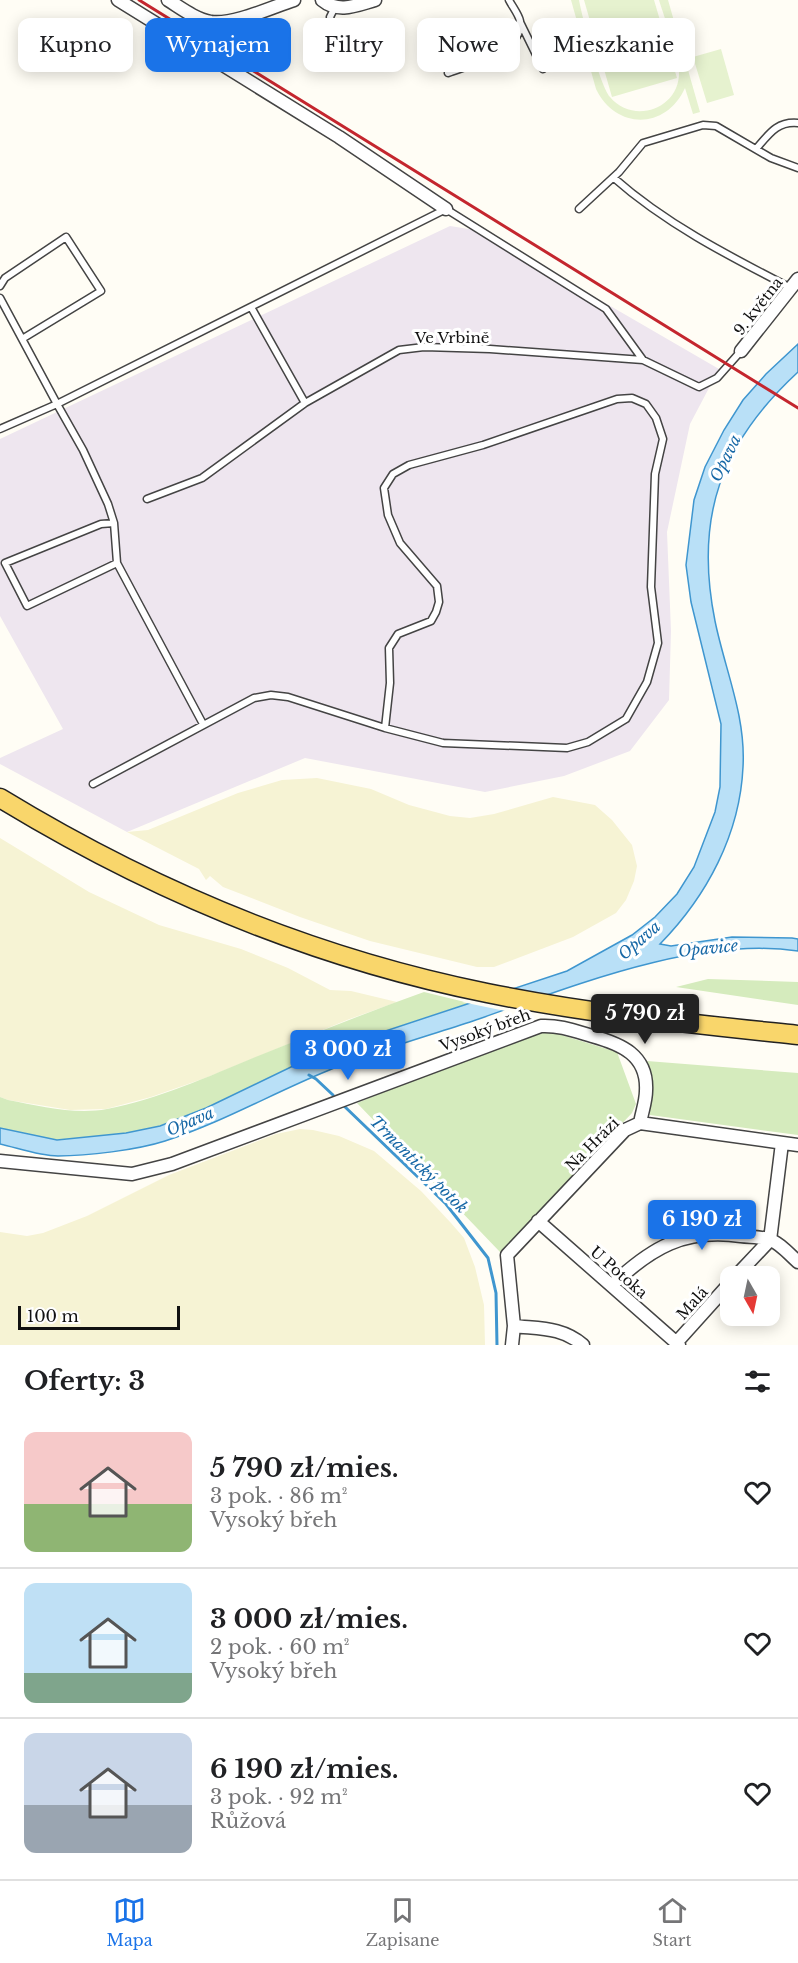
<!DOCTYPE html>
<html lang="pl">
<head>
<meta charset="utf-8">
<style>
  :root { --surface:#fff; --page:#f2f2f2; --text:#202124; --muted:#757577; --line:#e0e0e0; --accent:#1a73e8 }
  body { margin:0; font-family:"Libre Baskerville",serif; background:var(--page); color:var(--text); height:100vh; display:flex; flex-direction:column; font-size:22px; white-space:nowrap }
  * { box-sizing:border-box; margin:0 }
  p { font-size:20px; color:var(--muted) }
  .icon { flex:none; width:33px; height:33px; fill:none; stroke:currentColor; stroke-width:2; stroke-linecap:round; stroke-linejoin:round }
  .map { position:relative; height:1345px; overflow:hidden }
  .side { display:flex; flex-direction:column; background:var(--surface); flex:1 }
  .side>* { flex:none }
  .top-card { position:absolute; left:18px; top:18px; width:762px; height:54px; display:flex; gap:12px }
  .needle { width:39px; rotate:171deg }
  .tools { position:absolute; left:720px; top:1266px; display:grid; gap:12px }
  .tools a { display:grid; place-items:center; width:60px; height:60px; border-radius:12px; background:var(--surface); box-shadow:0 3px 15px #0003; font-size:30px }
  .scale { position:absolute; left:18px; bottom:15px; width:162px; box-sizing:border-box; padding-left:6px; border:3px solid #111; border-top:0; font-size:16px; line-height:21px; white-space:nowrap; color:#111; -webkit-text-stroke:4px #fff; paint-order:stroke }
  .price { position:absolute; translate:-50% -51px; padding:0 14px; border-radius:6px; background:var(--accent); color:#fff; font-size:20px; line-height:39px; filter:drop-shadow(0 2px 3px #0008) }
  .price::after { content:''; position:absolute; left:50%; top:36px; width:18px; height:14px; margin-left:-9px; background:inherit; clip-path:polygon(0 0,100% 0,50% 100%) }
  .price.active { background:#222; color:#fff }
  ul { padding:0; list-style:none }
  li { display:flex; align-items:center; gap:18px; height:150px; padding:0 24px }
  li+li { border-top:2px solid var(--line) }
  li span { display:grid; place-items:center; flex:none; width:168px; height:120px; border-radius:12px; color:#555 }
  li>.icon { margin-inline-start:auto }
  span .icon { width:72px; height:72px; fill:#fffc; stroke-width:1 }
  li b { font-size:26px }
  h2 { display:flex; justify-content:space-between; align-items:center; height:72px; padding:0 24px; font-size:26px }
  .chip { padding:0 21px; border-radius:12px; background:var(--surface); box-shadow:0 3px 15px #0003; font-size:21px; line-height:54px }
  .chip.active { background:var(--accent); color:#fff }
  .dock { display:flex; justify-content:space-around; align-items:center; height:84px; border-top:2px solid var(--line); background:var(--surface); font-size:16px; color:var(--muted) }
  .dock a { display:grid; justify-items:center; gap:3px }
  .dock .active { color:var(--accent) }
  .map>svg:first-child { display:block }
  .industrial { fill:#eee6ef }
  .farmland { fill:#f6f3d4 }
  .green { fill:#d5ebbd }
  .pitch { fill:#e6f2cf }
  .water { fill:#b9e0f7; stroke:#3f96cf; stroke-width:1.5 }
  .pier { fill:#fffdf5 }
  .lines { fill:none; stroke-linecap:round; stroke-linejoin:round }
  .stream { stroke:#3f96cf; stroke-width:3 }
  .service-casing { stroke:#444; stroke-width:9 }
  .minor-casing { stroke:#444; stroke-width:15 }
  .primary-casing { stroke:#222; stroke-width:21 }
  .service { stroke:#fff; stroke-width:6 }
  .minor { stroke:#fff; stroke-width:12 }
  .primary { stroke:#f9d66b; stroke-width:18 }
  .rail { stroke:#c4262e; stroke-width:3 }
  .labels { text-anchor:middle; dominant-baseline:central; stroke-width:6; stroke-linejoin:round; paint-order:stroke }
  .street-label { font-size:15px; fill:#111; stroke:#fff }
  .water-label { font-size:16px; font-style:italic; fill:#1768a6; stroke:#fff }
</style>
</head>
<body>
<div class="map">
<svg width="798" height="1345" viewBox="0 0 798 1345">
  <rect width="100%" height="100%" fill="#fffdf5"/>
  <path class="industrial" d="M450,226L481,231L719,369L690,424L667,532L671,631L669,700L630,751L564,776L485,792L305,758L127,832L0,764V758L63,729L0,616V439Z"/>
  <path class="farmland" d="M317,778L371,789L409,805L450,816L470,818L494,814L553,797L595,805L612,820L632,845L637,866L634,881L626,900L616,913L573,937L494,967H477L370,941L300,917L223,887L210,876L206,880L199,869L127,832L148,830L238,793L282,780Z
    M0,838L89,892L159,925L241,949L288,968L330,990L351,991L397,1002L347,1020L208,1077L151,1097L106,1109L70,1110L8,1100L0,1097Z
    M300,1129L313,1130L339,1136L374,1151L421,1191L451,1223L464,1238L475,1267L484,1305L485,1345H0V1232L27,1236L43,1233L87,1216L169,1175L276,1134Z"/>
  <path class="green" d="M708,979L798,982V1005L676,987Z
    M424,992L469,1003L322,1052L206,1108L160,1126L126,1133L57,1140L0,1128V1097L8,1100C40,1106 75,1115 107,1109C159,1099 210,1076 258,1056C313,1034 368,1012 424,992Z
    M532,1032L555,1033L617,1052L636,1104L632,1113L500,1252L357,1103Z
    M647,1061L798,1073V1135L650,1115C648,1107 652,1099 653,1090C654,1080 650,1071 647,1061Z"/>
  <path class="pitch" d="M571,0H579C582,17 600,85 610,97C633,125 680,109 679,72C678,52 665,20 659,0H668L700,112L693,114L685,88C666,130 616,130 596,89Z
    M584,0H654L677,78L612,97Z
    M721,49L734,95L707,103L693,57Z"/>
  <path class="water" d="M798,344V372C721,443 694,517 715,621C725,670 746,716 743,767C740,834 707,896 660,944L671,946L732,937L792,938L798,939V951C694,936 571,987 473,1021C425,1037 374,1051 327,1071C273,1093 221,1123 165,1141C137,1150 87,1156 58,1156C39,1156 18,1148 0,1144V1128L57,1140L126,1133L160,1126L206,1108L322,1052L567,971L632,935L655,917L677,894L694,867L715,812L720,787L721,724L691,602L686,565L694,500L705,467L724,430L743,400L766,374Z"/>
  <path class="pier" d="M505,988L554,997L510,1012L462,1002Z"/>
  <g class="lines">
    <path class="stream" d="M309,1075L316,1079L333,1095
      M343,1105L446,1204L488,1258L496,1293L497,1345"/>
    <defs>
      <path id="service" d="M335,7L330,17L340,54L344,61H352L395,47
        M520,22L543,69
        M448,73C469,65 524,52 520,21C519,15 512,6 509,0
        M756,149C769,134 777,121 798,123
        M614,178C666,224 729,256 791,288
        M579,209L619,172L643,143L703,125L716,126L771,158L798,168
        M0,286L5,278L66,237L101,291L22,339
        M0,298L57,404L0,429
        M251,307L305,403
        M147,499L202,478L305,403L399,350L424,347L490,349L643,360L699,387L717,378L741,351
        M114,523L101,524L5,563L27,606L117,563
        M203,724L117,563L114,523L108,504L83,450L57,404L446,209L606,309L643,360
        M93,784L254,698L271,695L288,697L385,728L443,743L567,748L588,742L626,719L647,682L658,643L651,587L655,474L663,439L656,418L646,404L632,398L617,399L483,445L409,465L393,474L384,488L388,515L400,543L437,586L439,602L436,612L431,621L398,634L389,648L390,683L385,728"/>
      <path id="minor" d="M118,0L339,137L446,209
        M168,0C181,8 195,19 211,22C234,25 272,7 294,0
        M322,0C339,14 357,5 375,0
        M741,351L798,279
        M0,1161L132,1174L172,1164L541,1026C559,1025 575,1031 592,1036C621,1044 648,1055 646,1091C646,1101 642,1112 640,1123
        M538,1221L679,1345
        M736,1276L770,1240L782,1143
        M612,1285C651,1248 684,1228 741,1236C750,1237 760,1237 768,1239C779,1242 790,1255 798,1262
        M514,1326C540,1329 562,1327 583,1345
        M676,1343L730,1283
        M512,1345L514,1326L507,1255L625,1130L640,1123L798,1145"/>
      <path id="primary" d="M0,798C151,890 313,958 487,993C590,1014 694,1024 798,1035"/>
    </defs>
    <use href="#service" class="service-casing"/>
    <use href="#minor" class="minor-casing"/>
    <use href="#primary" class="primary-casing"/>
    <use href="#service" class="service"/>
    <use href="#minor" class="minor"/>
    <use href="#primary" class="primary"/>
    <path class="rail" d="M139,0L798,408"/>
  </g>
  <g class="labels">
    <g class="street-label">
      <text transform="translate(758 306) rotate(-52)">9. května</text>
      <text x="452" y="337">Ve Vrbině</text>
      <text transform="translate(485 1030) rotate(-20)">Vysoký břeh</text>
      <text transform="translate(592 1144) rotate(-45)">Na Hrázi</text>
      <text transform="translate(619 1272) rotate(41)">U Potoka</text>
      <text transform="translate(692 1303) rotate(-48)">Malá</text>
    </g>
    <g class="water-label">
      <text transform="translate(725 458) rotate(-64)">Opava</text>
      <text transform="translate(639 940) rotate(-41)">Opava</text>
      <text transform="translate(708 948) rotate(-6)">Opavice</text>
      <text transform="translate(190 1121) rotate(-23)">Opava</text>
      <text transform="translate(419 1164) rotate(45)">Trmantický potok</text>
    </g>
  </g>
</svg>
<div class="tools">
<a><svg class="needle" viewBox="-14 -14 28 28"><path d="M0-13l5 13h-10z" fill="#e53935"/><path d="M0 13l5-13h-10z" fill="#757577"/></svg></a>
</div>
<div class="scale">100 m</div>
<b class="price active" style="left:645px;top:1045px">5 790 zł</b>
<b class="price" style="left:348px;top:1081px">3 000 zł</b>
<b class="price" style="left:702px;top:1251px">6 190 zł</b>
<div class="top-card">
<a class="chip">Kupno</a>
<a class="chip active">Wynajem</a>
<a class="chip">Filtry</a>
<a class="chip">Nowe</a>
<a class="chip">Mieszkanie</a>
</div>
</div>
<section class="side">
<h2>Oferty: 3<svg class="icon" aria-label="filters" viewBox="0 0 24 24"><path d="M4 7h16M4 17h16"/><circle cx="9" cy="7" r="2"/><circle cx="15" cy="17" r="2"/></svg></h2>
<ul>
<li><span style="background:linear-gradient(#f6c9c9 60%,#8fb573 0)"><svg class="icon" aria-label="home" viewBox="0 0 24 24"><path d="M3 11l9-7 9 7M6 9v11h12V9"/></svg></span><div><b>5 790 zł/mies.</b><p>3 pok. · 86 m²</p><p>Vysoký břeh</p></div><svg class="icon" aria-label="heart" viewBox="0 0 24 24"><path d="M12 20l-8-8c-3-5 5-10 8-4 3-6 11-1 8 4z"/></svg></li>
<li><span style="background:linear-gradient(#bfe0f5 75%,#7fa58c 0)"><svg class="icon" aria-label="home" viewBox="0 0 24 24"><path d="M3 11l9-7 9 7M6 9v11h12V9"/></svg></span><div><b>3 000 zł/mies.</b><p>2 pok. · 60 m²</p><p>Vysoký břeh</p></div><svg class="icon" aria-label="heart" viewBox="0 0 24 24"><path d="M12 20l-8-8c-3-5 5-10 8-4 3-6 11-1 8 4z"/></svg></li>
<li><span style="background:linear-gradient(#c9d6e8 60%,#9aa5b1 0)"><svg class="icon" aria-label="home" viewBox="0 0 24 24"><path d="M3 11l9-7 9 7M6 9v11h12V9"/></svg></span><div><b>6 190 zł/mies.</b><p>3 pok. · 92 m²</p><p>Růžová</p></div><svg class="icon" aria-label="heart" viewBox="0 0 24 24"><path d="M12 20l-8-8c-3-5 5-10 8-4 3-6 11-1 8 4z"/></svg></li>
</ul>
</section>
<nav class="dock">
<a class="active"><svg class="icon" aria-label="map" viewBox="0 0 24 24"><path d="M3 6l6-2 6 2 6-2v14l-6 2-6-2-6 2zM9 4v14M15 6v14"/></svg>Mapa</a>
<a><svg class="icon" aria-label="saved" viewBox="0 0 24 24"><path d="M7 4h10v16l-5-4-5 4z"/></svg>Zapisane</a>
<a><svg class="icon" aria-label="home" viewBox="0 0 24 24"><path d="M3 11l9-7 9 7M6 9v11h12V9"/></svg>Start</a>
</nav>
</body>
</html>
